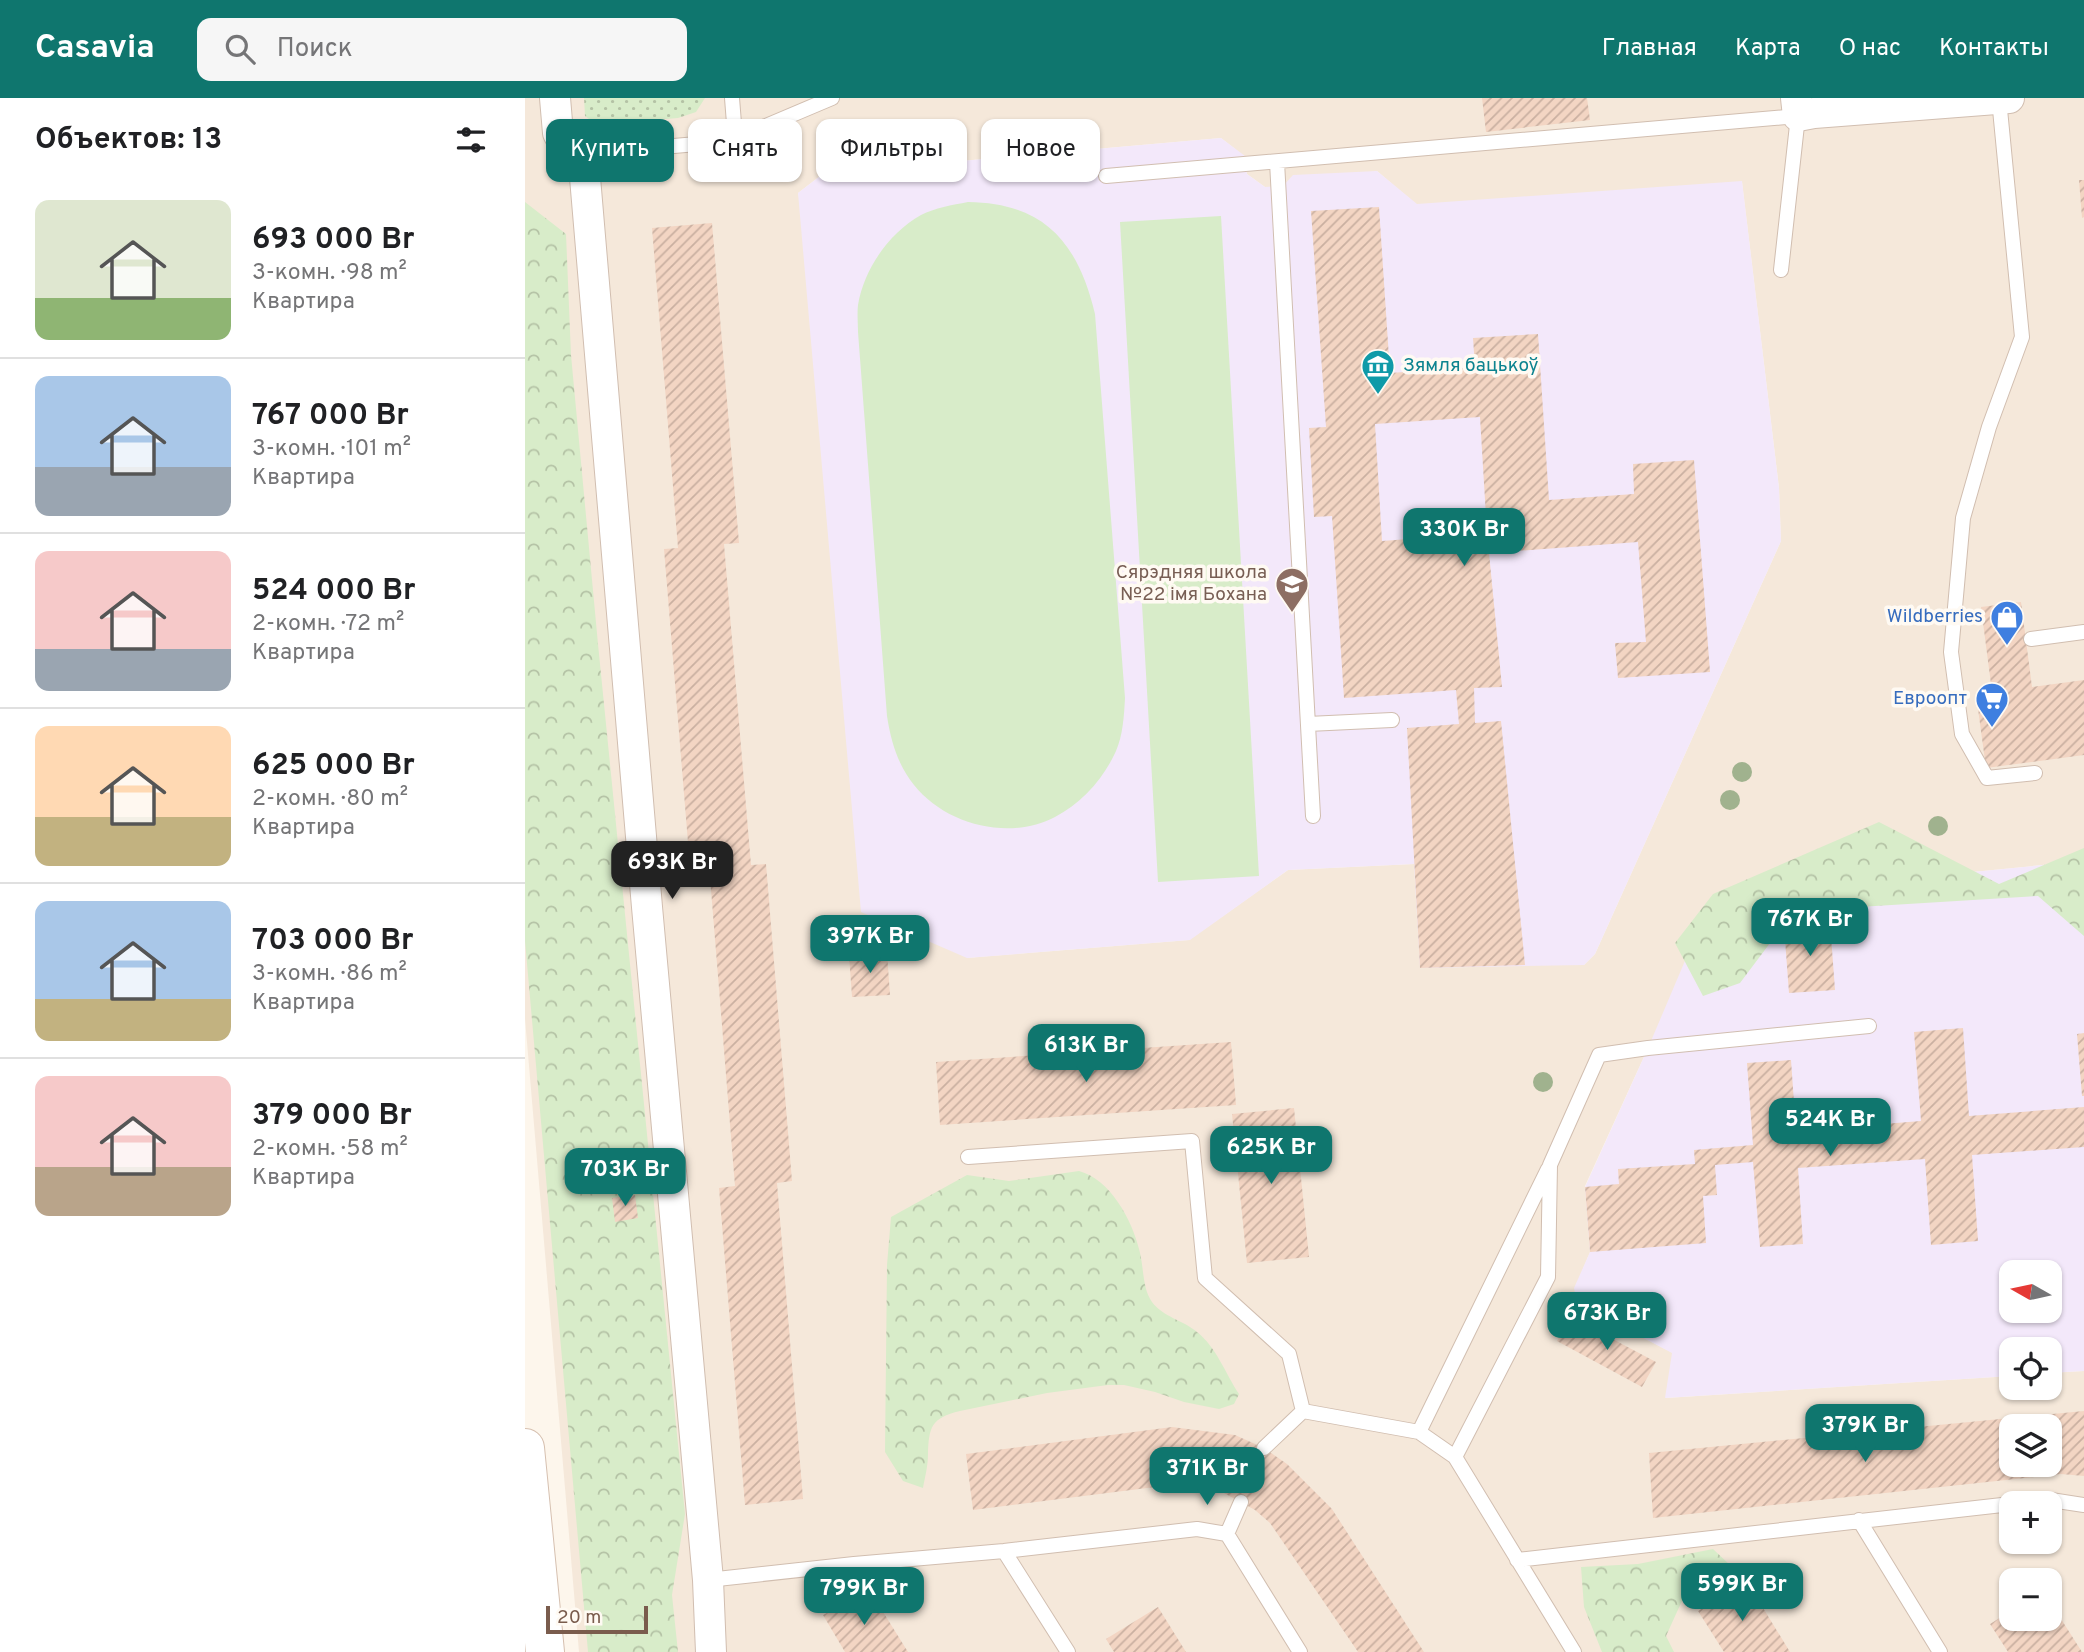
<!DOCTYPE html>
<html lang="ru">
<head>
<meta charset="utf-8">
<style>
  :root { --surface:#fff; --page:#f6f6f6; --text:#202124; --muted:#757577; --line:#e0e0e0; --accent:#0f766e }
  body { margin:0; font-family:Overpass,sans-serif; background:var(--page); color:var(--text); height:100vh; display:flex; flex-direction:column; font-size:26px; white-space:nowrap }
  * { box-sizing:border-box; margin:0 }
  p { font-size:23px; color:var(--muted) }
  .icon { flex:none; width:38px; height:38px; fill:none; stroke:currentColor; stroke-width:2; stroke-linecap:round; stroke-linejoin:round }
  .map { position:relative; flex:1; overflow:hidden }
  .drawer { display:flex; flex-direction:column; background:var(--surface); width:525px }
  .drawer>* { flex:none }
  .banner { position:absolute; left:21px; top:21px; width:665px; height:63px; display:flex; gap:14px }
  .needle { width:46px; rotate:279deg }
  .buttons { position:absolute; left:1474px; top:1162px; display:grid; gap:14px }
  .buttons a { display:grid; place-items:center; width:63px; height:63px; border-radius:14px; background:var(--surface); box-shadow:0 2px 5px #0004; font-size:35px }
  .scale { position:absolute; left:21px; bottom:18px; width:102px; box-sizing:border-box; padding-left:7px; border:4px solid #7a5c4d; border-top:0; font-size:19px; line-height:24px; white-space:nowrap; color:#7a5c4d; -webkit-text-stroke:5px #fffaf3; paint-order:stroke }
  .price { position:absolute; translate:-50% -60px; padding:0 16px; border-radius:14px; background:var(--accent); color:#fff; font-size:23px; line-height:46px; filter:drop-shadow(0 2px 4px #0008) }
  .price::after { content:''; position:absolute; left:50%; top:42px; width:21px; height:16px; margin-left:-10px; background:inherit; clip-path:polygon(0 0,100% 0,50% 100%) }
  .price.active { background:#222; color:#fff }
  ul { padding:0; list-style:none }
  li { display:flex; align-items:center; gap:21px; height:175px; padding:0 35px }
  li+li { border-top:2px solid var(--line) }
  li span { display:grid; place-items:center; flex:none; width:196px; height:140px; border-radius:14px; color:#555 }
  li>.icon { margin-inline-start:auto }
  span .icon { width:84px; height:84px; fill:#fffc; stroke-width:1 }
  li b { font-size:30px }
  h2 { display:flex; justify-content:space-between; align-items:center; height:84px; padding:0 35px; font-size:30px }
  .pill { padding:0 24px; border-radius:14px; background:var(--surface); box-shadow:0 2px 5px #0004; font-size:24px; line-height:63px }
  .pill.active { background:var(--accent); color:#fff }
  header { display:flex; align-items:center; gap:42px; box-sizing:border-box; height:98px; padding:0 35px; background:var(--accent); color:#fff }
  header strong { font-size:33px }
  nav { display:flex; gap:38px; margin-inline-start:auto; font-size:24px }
  .search { width:490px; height:63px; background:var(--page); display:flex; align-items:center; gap:18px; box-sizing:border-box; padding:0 24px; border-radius:14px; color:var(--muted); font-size:26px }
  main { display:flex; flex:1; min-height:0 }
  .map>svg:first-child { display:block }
  .residential { fill:#f5e8da; fill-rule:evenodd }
  .education { fill:#f3e8fa; fill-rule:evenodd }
  .grass { fill:url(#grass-dots) }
  .forest { fill:url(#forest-crowns) }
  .green { fill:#d8ecc9 }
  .building { fill:url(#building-hatch); fill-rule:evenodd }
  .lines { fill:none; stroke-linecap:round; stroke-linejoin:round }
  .lane-casing { stroke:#d1beb0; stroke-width:16 }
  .street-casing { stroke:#d1beb0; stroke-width:32 }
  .secondary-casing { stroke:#d6c0b0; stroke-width:40 }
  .lane { stroke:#fff; stroke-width:14 }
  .street { stroke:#fff; stroke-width:30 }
  .secondary { stroke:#fff; stroke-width:38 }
  .tree { fill:#a0b28e }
  .labels { text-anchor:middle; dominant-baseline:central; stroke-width:7; stroke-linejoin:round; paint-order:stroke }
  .culture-label { font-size:19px; fill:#0d838f; stroke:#fffaf3; text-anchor:start }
  .education-label { font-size:19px; fill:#785e54; stroke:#fffaf3; text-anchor:end }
  .shop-label { font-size:19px; fill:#366cbe; stroke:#fffaf3; text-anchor:end }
</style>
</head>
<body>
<header>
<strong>Casavia</strong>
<div class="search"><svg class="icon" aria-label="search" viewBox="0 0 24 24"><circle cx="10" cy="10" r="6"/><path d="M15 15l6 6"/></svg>Поиск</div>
<nav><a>Главная</a><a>Карта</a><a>О нас</a><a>Контакты</a></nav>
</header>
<main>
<section class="drawer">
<h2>Объектов: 13<svg class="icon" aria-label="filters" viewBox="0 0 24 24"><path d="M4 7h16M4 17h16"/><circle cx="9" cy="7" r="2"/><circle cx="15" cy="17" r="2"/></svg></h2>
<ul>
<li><span style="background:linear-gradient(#dfe7d0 70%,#8fb573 0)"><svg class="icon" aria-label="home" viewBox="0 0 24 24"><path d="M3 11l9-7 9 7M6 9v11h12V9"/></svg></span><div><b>693 000 Br</b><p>3-комн. · 98 m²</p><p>Квартира</p></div></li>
<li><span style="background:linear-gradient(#a9c7e8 65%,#9aa5b1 0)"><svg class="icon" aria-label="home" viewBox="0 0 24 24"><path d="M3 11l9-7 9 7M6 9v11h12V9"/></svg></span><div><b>767 000 Br</b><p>3-комн. · 101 m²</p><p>Квартира</p></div></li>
<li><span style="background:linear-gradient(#f6c9c9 70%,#9aa5b1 0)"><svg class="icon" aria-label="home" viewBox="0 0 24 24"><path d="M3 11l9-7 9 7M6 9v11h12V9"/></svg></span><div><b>524 000 Br</b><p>2-комн. · 72 m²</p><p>Квартира</p></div></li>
<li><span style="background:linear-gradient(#ffd9b3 65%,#c2b280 0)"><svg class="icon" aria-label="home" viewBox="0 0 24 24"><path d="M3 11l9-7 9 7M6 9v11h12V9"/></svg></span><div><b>625 000 Br</b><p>2-комн. · 80 m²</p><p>Квартира</p></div></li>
<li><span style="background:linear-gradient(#a9c7e8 70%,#c2b280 0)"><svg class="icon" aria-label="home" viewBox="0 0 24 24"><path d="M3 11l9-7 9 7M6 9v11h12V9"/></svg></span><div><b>703 000 Br</b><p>3-комн. · 86 m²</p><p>Квартира</p></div></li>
<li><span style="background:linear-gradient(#f6c9c9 65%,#b9a48a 0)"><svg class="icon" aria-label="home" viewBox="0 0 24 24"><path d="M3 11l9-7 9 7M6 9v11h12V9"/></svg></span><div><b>379 000 Br</b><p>2-комн. · 58 m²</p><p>Квартира</p></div></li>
</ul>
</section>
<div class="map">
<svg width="1559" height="1554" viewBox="0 0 1559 1554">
  <defs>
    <pattern id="grass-dots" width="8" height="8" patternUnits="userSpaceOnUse" patternTransform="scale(1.75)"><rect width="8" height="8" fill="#d8ecc9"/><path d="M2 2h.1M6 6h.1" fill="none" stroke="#b4c2a5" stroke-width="1.8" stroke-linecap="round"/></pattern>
    <pattern id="forest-crowns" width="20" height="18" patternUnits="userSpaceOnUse" patternTransform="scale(1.75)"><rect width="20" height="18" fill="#d8ecc9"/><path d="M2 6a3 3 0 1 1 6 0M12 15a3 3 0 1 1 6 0" fill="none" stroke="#b4c2a5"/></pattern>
    <pattern id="building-hatch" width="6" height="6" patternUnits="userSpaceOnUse" patternTransform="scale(1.75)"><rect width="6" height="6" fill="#f3d5c3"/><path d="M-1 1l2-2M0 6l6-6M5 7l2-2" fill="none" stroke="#cab0a1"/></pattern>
  </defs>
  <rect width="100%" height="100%" fill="#fdf6ec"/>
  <path class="residential" d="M0,0H1559V763L1263,792L1123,950L1060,1088L1065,1154L1050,1190L1052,1205L1148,1255L1141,1300L1486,1278V1290H1524V1275L1559,1273V1554H54L0,921ZM696,40L719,58L722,76L740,89H753L852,73L892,107L1217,84L1254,390L1256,443L1070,856L1059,867H1000L889,766L763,772L664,842L442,860L273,95L299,75ZM1486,1328H1524V1367H1486ZM1486,1405H1524V1444H1486ZM1486,1482H1524V1521H1486Z"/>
  <path class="education" d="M696,40L720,58L722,76L740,89L758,88L768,77L852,73L892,106L1217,83L1254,390L1256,443L1070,856L1059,867L895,870L889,766L763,772L665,842L442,860L336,814L273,95L299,75Z
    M1559,763V1273L1524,1275V1251H1486V1278L1140,1300L1147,1255L1052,1205L1049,1190L1065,1154L1060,1089L1123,950L1179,818L1263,792ZM1486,1174H1524V1213H1486Z"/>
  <path class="grass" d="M59,0H180L171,14L153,20L72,27L60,18Z"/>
  <path class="forest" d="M0,104L41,136L46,257L73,546L160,1416L147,1497L153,1554H63L0,843Z
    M1354,724L1474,786L1559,750V838L1513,798L1269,813L1215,885L1178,898L1150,845L1188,796Z
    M554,1073C585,1081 607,1122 614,1151C619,1168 617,1190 627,1204C638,1219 658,1222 672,1234C692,1250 700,1275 714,1296L709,1306L694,1311L659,1304L630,1294L599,1287H583L522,1295L435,1313C406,1320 404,1329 403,1356C403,1368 400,1379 398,1390L378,1383L360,1354L362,1167L366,1119L442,1077L484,1083Z
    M1188,1451L1205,1467L1161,1494L1141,1538L1149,1554H1077L1059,1509L1056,1469L1113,1466Z"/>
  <path class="green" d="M443,104C520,105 553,145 570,216L600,600C599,618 598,637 591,653C579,680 557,705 530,719C484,743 421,727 389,687C373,667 366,644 362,618L333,234C333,226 332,216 333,207C339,171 364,135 396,117C410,110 427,107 443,104Z
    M696,118L734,778L633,784L595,124Z"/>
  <path class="building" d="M957,0H1062L1065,22L961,34Z
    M1554,82H1559V119L1557,120Z
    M854,109L865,275L950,269L948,240L1013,236L1024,402L1109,396L1108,366L1169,362L1185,574L1093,580L1090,545L1121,544L1113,444L964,455L977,589L949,590L950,625L976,623L1000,867L895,870L882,630L934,626L931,592L819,600L807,418L789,419L784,330L801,329L786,113ZM955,319L962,435L857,443L850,326Z
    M187,125L214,445L199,446L226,767L241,766L267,1083L252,1085L278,1401L220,1407L194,1090L210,1088L184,767L165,769L139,451L153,450L127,130Z
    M1496,504L1507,589L1559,582V657L1461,670L1451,596L1467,594L1456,509Z
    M1305,824L1310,892L1264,895L1259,828Z
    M362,855L365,897L327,899L324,857Z
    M1438,930L1444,1018L1559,1009V1049L1447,1057L1453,1143L1406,1147L1400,1061L1273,1070L1278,1146L1235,1149L1228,1064L1190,1067L1192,1097L1178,1098L1181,1145L1065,1154L1060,1089L1094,1086L1093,1071L1170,1066L1169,1052L1228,1047L1222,965L1266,962L1271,1033L1396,1023L1389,934Z
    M1559,935V998H1557L1552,936Z
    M706,944L711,1007L415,1027L411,964Z
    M769,1010L784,1159L722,1165L707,1016Z
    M110,1097L113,1120L90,1124L87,1100Z
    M1046,1219L1131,1264L1117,1289L1032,1243Z
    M1559,1313V1378L1536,1376L1128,1420L1124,1355ZM1486,1328H1524V1367H1486Z
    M647,1329L710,1337L739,1350L762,1366L807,1411L899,1554H833L745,1425L730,1412L699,1395L646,1387L448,1412L441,1356Z
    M1221,1482L1265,1554H1199L1173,1513Z
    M345,1493L383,1554H320L298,1517Z
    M1524,1502L1557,1554H1483L1465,1526L1486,1513V1521H1524Z
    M633,1509L661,1554H589L581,1541Z"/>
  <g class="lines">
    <defs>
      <path id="lane" d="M207,0L210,38
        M1474,1L1497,239L1464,329L1438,420L1426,554L1437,636L1462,680L1510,675
        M58,56L183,45L236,30L307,0
        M752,64L788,718
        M581,78L1273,18L1256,172
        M1506,541L1559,534
        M783,626L867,622
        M443,1059L667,1043L680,1180L764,1256L778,1313
        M894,1334L1023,1071
        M739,1350L778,1313L894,1334L930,1359L1049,1554
        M930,1359L1023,1179L1025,1067L1074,957L1123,950L1344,928
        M1492,1405L1526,1402L1559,1407
        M1334,1422L1415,1554
        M702,1436L716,1404
        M479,1453L543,1554
        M992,1462L1486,1406
        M183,1482L329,1466L479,1453L672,1431L702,1436L775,1554"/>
      <path id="street" d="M30,0L33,35L41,50L58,56L122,809L183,1482L186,1554
        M1271,0L1273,18L1289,15L1484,0"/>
      <path id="secondary" d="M0,1350L20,1554"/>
    </defs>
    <use href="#lane" class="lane-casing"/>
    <use href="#street" class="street-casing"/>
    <use href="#secondary" class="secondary-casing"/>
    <use href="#lane" class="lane"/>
    <use href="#street" class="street"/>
    <use href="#secondary" class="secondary"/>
  </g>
  <g class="tree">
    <circle cx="1217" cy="674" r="10"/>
    <circle cx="1205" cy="702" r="10"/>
    <circle cx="1413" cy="728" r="10"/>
    <circle cx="1018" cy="984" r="10"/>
  </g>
  <defs>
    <symbol id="museum-pin" viewBox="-11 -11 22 30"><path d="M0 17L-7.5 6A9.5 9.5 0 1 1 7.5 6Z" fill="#0f9aa8" stroke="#fffaf3"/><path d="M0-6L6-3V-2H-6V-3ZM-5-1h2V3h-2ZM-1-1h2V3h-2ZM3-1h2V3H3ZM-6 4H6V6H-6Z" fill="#fff"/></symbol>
    <symbol id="school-pin" viewBox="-11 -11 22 30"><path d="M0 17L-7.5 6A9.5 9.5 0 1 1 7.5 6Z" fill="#8d6e63" stroke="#fffaf3"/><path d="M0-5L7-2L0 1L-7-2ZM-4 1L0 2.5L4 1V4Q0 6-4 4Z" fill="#fff"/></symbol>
    <symbol id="shop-pin" viewBox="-11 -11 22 30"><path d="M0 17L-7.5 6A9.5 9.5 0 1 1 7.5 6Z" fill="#3f7fe0" stroke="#fffaf3"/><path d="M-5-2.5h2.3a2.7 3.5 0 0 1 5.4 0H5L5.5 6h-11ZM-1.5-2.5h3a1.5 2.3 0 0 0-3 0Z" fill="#fff"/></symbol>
    <symbol id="supermarket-pin" viewBox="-11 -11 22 30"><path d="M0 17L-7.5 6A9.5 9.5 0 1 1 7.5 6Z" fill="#3f7fe0" stroke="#fffaf3"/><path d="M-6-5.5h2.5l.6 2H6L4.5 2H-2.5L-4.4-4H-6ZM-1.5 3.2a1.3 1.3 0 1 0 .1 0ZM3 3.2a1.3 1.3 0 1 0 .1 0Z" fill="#fff"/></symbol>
  </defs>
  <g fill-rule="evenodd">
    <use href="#museum-pin" x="834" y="249" width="38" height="52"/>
    <use href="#school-pin" x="748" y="467" width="38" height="52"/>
    <use href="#shop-pin" x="1463" y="500" width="38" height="52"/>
    <use href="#supermarket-pin" x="1448" y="582" width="38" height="52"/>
  </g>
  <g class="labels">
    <g class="culture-label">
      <text x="878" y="268">Зямля бацькоў</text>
    </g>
    <g class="education-label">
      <text x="742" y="475">Сярэдняя школа<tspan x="742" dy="22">№22 імя Бохана</tspan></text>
    </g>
    <g class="shop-label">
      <text x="1458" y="519">Wildberries</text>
      <text x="1442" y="601">Евроопт</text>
    </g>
  </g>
</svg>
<div class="buttons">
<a><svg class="needle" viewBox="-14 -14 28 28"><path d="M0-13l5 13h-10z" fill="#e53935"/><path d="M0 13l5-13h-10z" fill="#757577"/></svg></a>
<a><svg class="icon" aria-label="locate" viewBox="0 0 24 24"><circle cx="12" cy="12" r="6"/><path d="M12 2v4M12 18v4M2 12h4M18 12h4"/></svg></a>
<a><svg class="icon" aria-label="layers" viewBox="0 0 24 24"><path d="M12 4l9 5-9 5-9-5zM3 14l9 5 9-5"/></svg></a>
<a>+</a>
<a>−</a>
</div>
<div class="scale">20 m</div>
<b class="price" style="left:939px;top:470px">330K Br</b>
<b class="price active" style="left:147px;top:803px">693K Br</b>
<b class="price" style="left:1285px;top:860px">767K Br</b>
<b class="price" style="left:345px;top:877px">397K Br</b>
<b class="price" style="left:561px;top:986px">613K Br</b>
<b class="price" style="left:1305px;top:1060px">524K Br</b>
<b class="price" style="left:746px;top:1088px">625K Br</b>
<b class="price" style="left:100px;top:1110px">703K Br</b>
<b class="price" style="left:1082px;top:1254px">673K Br</b>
<b class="price" style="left:1340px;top:1366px">379K Br</b>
<b class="price" style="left:682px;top:1409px">371K Br</b>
<b class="price" style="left:1217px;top:1525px">599K Br</b>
<b class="price" style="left:339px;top:1529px">799K Br</b>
<div class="banner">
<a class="pill active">Купить</a>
<a class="pill">Снять</a>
<a class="pill">Фильтры</a>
<a class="pill">Новое</a>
</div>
</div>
</main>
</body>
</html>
